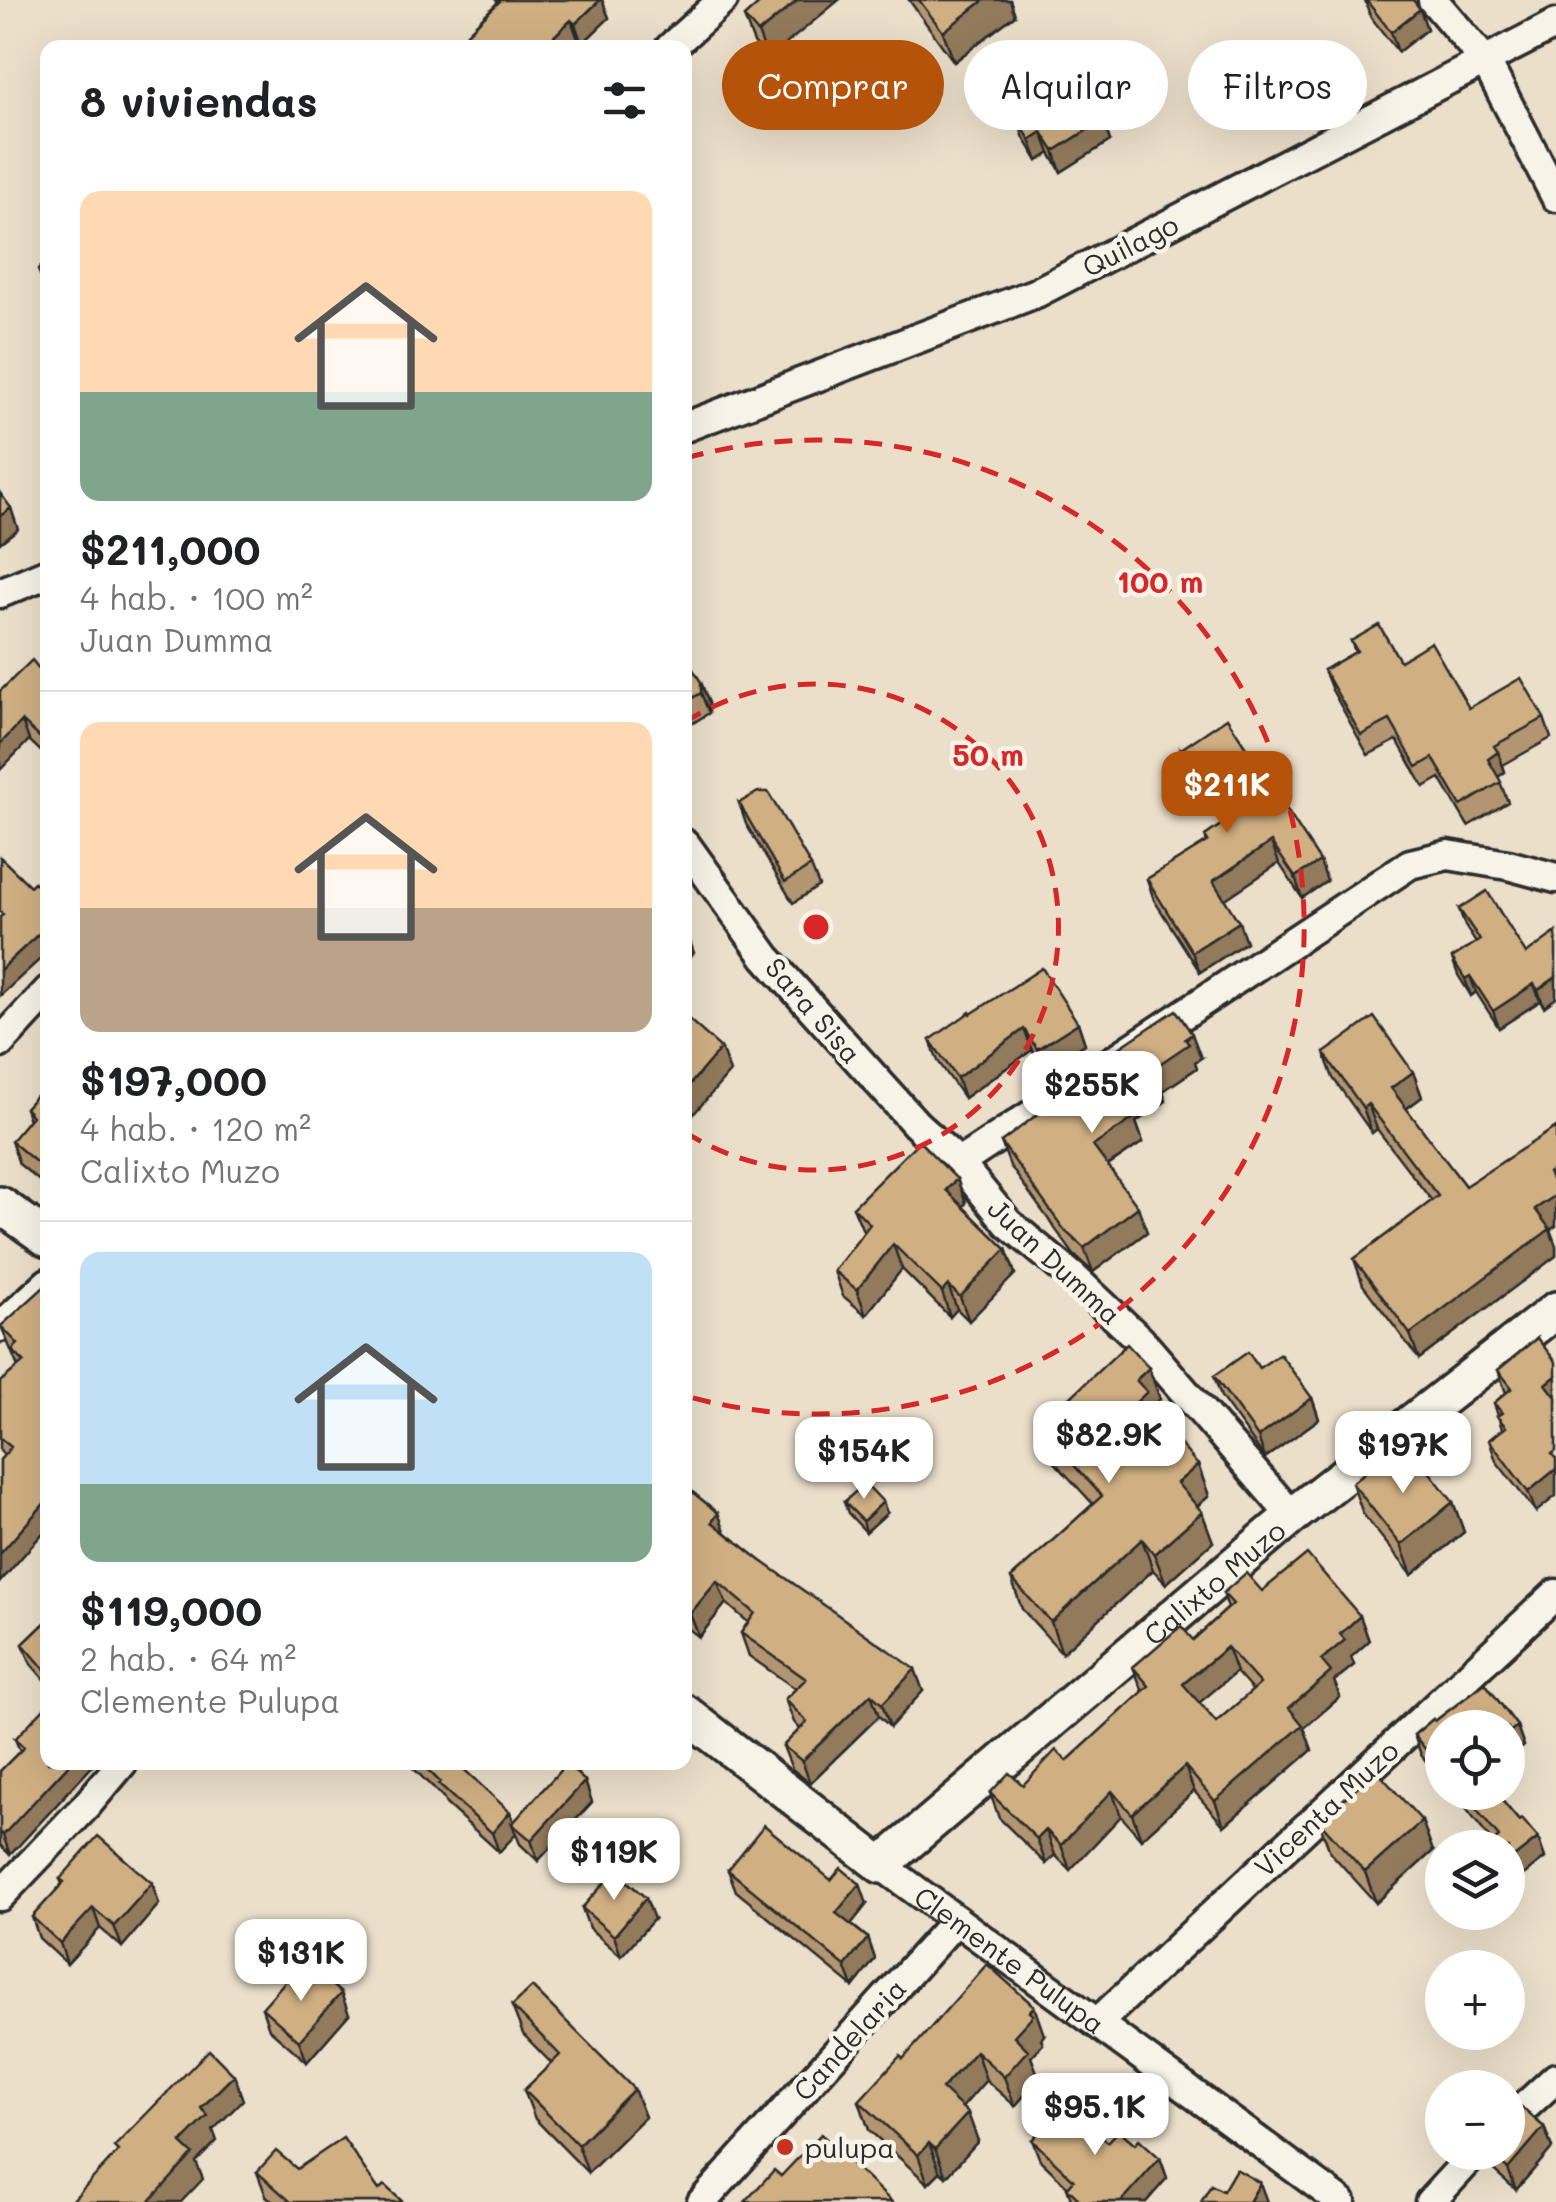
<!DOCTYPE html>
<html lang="es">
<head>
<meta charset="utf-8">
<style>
  :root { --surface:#fff; --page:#f2f2f2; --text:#202124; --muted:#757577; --line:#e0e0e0; --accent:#b45309 }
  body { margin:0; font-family:Mali,sans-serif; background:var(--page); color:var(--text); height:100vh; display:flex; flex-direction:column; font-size:38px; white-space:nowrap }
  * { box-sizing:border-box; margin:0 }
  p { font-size:32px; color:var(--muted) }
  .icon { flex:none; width:55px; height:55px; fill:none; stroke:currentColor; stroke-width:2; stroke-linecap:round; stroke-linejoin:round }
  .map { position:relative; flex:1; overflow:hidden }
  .details { position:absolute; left:40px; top:40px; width:652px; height:1730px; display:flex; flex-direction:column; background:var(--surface); border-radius:20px; box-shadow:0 10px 40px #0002 }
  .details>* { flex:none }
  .guide { position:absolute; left:722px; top:40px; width:682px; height:90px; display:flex; gap:20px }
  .buttons { position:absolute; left:1425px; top:1710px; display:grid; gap:20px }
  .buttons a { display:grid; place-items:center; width:100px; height:100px; border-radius:50%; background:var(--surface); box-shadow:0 10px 40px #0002; font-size:50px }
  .price { position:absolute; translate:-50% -85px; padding:0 22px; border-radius:20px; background:#fff; color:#222; font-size:32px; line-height:65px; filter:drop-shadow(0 2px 5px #0008) }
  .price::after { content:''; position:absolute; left:50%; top:60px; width:30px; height:22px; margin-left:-15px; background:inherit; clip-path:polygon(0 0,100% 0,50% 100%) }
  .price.current { background:var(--accent); color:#fff }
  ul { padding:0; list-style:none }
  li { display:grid; align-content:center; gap:20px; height:530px; padding:0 40px }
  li+li { border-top:2px solid var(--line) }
  li span { display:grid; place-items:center; height:310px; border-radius:20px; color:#555 }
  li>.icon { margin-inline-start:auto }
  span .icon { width:180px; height:180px; fill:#fffc; stroke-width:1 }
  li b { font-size:42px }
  h2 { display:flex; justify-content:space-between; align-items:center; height:120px; padding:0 40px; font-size:42px }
  .chip { padding:0 35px; border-radius:45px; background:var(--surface); box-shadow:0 10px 40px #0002; font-size:35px; line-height:90px }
  .chip.current { background:var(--accent); color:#fff }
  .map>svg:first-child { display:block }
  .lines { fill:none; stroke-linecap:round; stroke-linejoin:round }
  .minor-casing { stroke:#2b2b2b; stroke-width:35 }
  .tertiary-casing { stroke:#2b2b2b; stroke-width:42 }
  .minor { stroke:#f7f3e8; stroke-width:28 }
  .tertiary { stroke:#f7f3e8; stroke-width:35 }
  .wall { fill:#b39671; stroke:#2b2b2b; stroke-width:2.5; fill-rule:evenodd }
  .shaded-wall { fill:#927a5c; stroke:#2b2b2b; stroke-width:2.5 }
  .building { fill:#d0af83; stroke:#2b2b2b; stroke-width:2.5; fill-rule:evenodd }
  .ring { fill:none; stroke:#d62828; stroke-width:5; stroke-dasharray:18 12 }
  .poi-dot { fill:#c8321e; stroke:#f7f3e8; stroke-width:4 }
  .labels { text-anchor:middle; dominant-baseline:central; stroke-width:9; stroke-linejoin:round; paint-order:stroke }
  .street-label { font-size:28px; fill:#2b2b2b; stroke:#f7f3e8 }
  .poi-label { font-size:28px; fill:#2b2b2b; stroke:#f7f3e8; text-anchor:start }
  .centre { fill:#d62828; stroke:#f7f3e8; stroke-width:5 }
  .ring-label { font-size:30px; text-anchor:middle; font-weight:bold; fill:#d62828; stroke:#f7f3e8; stroke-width:9; stroke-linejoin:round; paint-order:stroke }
</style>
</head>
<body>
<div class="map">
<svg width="1556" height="2202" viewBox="0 0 1556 2202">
  <rect width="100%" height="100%" fill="#ebdfca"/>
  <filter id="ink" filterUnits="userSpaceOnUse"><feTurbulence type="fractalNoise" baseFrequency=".01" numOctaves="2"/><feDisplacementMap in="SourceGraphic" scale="20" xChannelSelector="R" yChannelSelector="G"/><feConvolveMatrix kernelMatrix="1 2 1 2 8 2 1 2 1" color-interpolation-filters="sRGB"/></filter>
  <g filter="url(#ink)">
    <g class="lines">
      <defs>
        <g id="minor">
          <path d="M1433,0L1486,62L1556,197"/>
          <path d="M670,48L723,0"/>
          <path d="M685,427L1036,293L1556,24"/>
          <path d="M0,593L48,573"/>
          <path d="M685,844L766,957L916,1124L959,1163"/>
          <path d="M0,1043L48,991"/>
          <path d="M0,1327L48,1283"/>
          <path d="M1292,1516L1140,1340L1073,1277L1008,1223L959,1163L1410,864L1448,855L1508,865L1556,878"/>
          <path id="s1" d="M881,1865L1341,2202"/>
          <path d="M0,1896L86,1806L123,1762"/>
          <path d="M1097,2023L1556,1594"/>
          <path d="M1508,2122L1556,2078"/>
          <path d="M702,2202L956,1920"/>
          <path d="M1430,2202L1476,2152"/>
        </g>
        <g id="tertiary">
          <path d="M0,1205L48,1239"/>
          <path id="s2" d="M685,1713L881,1865L1292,1516L1556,1310"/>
        </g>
      </defs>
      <use href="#minor" class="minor-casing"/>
      <use href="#tertiary" class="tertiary-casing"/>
      <use href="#minor" class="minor"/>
      <use href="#tertiary" class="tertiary"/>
    </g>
    <path class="wall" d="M496,0H602L609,18L582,44L578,39L570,48H473L467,33L498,2Z
      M763,0L768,59L754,43L744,17Z
      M909,0H1010L1015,15L954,62Z
      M1365,0H1413L1420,9L1427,29L1398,52L1370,16Z
      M1040,102L1103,120L1110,141L1061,172L1050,153L1038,161L1024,138L1016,117Z
      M48,260V293L38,270Z
      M1351,641L1400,661L1469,708L1544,718L1551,738L1503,765L1505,772L1498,777L1508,802L1468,826L1440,778L1424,787L1397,740L1368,755L1332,690L1324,670L1355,652Z
      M685,665L709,703V713L685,728Z
      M48,672V758L29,740L0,770V691L44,675Z
      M1181,749L1327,881L1302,898L1279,863L1224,899L1246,942L1200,972L1154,900L1147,879L1207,842L1205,836L1224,823L1188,770Z
      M739,803L811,866L819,886L793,903L746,824Z
      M1459,909L1526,954L1544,1007L1540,1001L1499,1028L1476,992L1471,996L1458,975L1452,958L1476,943L1465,926Z
      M1078,1023L1085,1044L1044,1070L1032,1050L964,1098L938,1061L930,1040Z
      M1324,1053L1413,1072L1422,1097L1406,1109L1465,1186L1550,1230L1556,1246V1256L1419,1359L1363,1285L1354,1259L1432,1201L1377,1129L1372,1133L1333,1078Z
      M1201,1058L1195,1062L1197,1068L1163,1091L1166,1101L1136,1122L1143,1142L1108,1166L1147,1232L1093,1272L1074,1255L1010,1166L1001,1142L1101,1072L1098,1062Z
      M48,1082V1188L19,1164L11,1141L29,1120L25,1108Z
      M957,1179L966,1203L963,1207L1006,1249L1015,1274L969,1321L957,1309L950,1317L902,1269L866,1315L843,1296L834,1271L864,1233L853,1207Z
      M48,1291V1527L0,1582V1460L4,1455L0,1451V1382L18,1367L1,1326Z
      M1537,1338L1536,1512L1496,1461L1489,1440L1502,1429L1494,1403L1506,1393L1498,1370Z
      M1259,1368L1312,1398L1319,1419L1265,1458L1221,1397L1214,1376Z
      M1160,1399L1152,1406L1158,1422L1151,1429L1170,1451L1198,1465L1209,1496L1197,1506L1213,1542L1166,1584L1153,1570L1062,1653L1022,1609L1011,1578L1093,1504L1050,1457L1039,1427Z
      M1389,1470L1453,1502L1464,1532L1412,1575L1363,1514L1352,1483Z
      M685,1486L718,1513L725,1532L923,1691L890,1727L879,1716L810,1783L792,1769L783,1746L800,1729L794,1722L785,1699L796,1689L749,1656L741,1633L748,1622L726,1603L699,1637L685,1626Z
      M844,1502L887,1513L866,1532L848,1513Z
      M1262,1591L1360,1616L1369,1641L1351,1657L1354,1665L1334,1681L1340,1697L1304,1728L1312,1750L1224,1826L1194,1791L1141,1839L1121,1816L1070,1870L1055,1855L1046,1864L999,1818L990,1793L1023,1785L1067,1761L1143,1692L1133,1667L1193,1640L1228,1608L1223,1593ZM1236,1672L1253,1691L1216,1722L1199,1702Z
      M48,1620V1684L31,1664L23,1644Z
      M1485,1683L1517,1726L1524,1746L1508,1758V1728H1442V1781L1421,1755L1414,1735L1433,1719L1435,1721Z
      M15,1739L48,1762H96L10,1855L0,1845V1771L20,1751Z
      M407,1762H456L514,1822L561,1770L552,1762H586L577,1774L592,1802L538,1861L520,1844L516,1834L499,1852L446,1804L443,1798Z
      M1453,1792H1495L1519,1821L1538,1838L1545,1858L1517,1880L1508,1868V1848H1497Z
      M1319,1821L1433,1851L1376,1903L1330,1852Z
      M728,1870L867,1904L851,1924L868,1938L875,1959L853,1987L736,1891Z
      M60,1879L152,1883L159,1904L122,1947L100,1928L67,1964L39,1938L32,1917L62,1884Z
      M582,1908L654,1919L621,1956L589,1928Z
      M302,1987L349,2014L307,2062L269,2029L262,2008Z
      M512,2006L634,2089L645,2117L588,2173L535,2119L524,2090L552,2064L523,2034Z
      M1044,2035L1041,2039L1043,2044L1031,2057L1039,2078L1015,2106L986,2080L962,2107L978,2141L946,2177L940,2172L928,2184L869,2130L859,2101L903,2059Z
      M1544,2127L1552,2148L1516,2190L1488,2165L1483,2152H1508Z
      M1032,2140L1135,2144L1160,2158L1167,2178L1146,2202H1072L1067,2188L1068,2187L1040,2160Z
      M297,2169L379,2190L403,2202H273L266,2196L257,2172Z"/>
    <path class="shaded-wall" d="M600,0H602L609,18L582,44L575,24Z
      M798,0H839L768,59L758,33Z
      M984,0H1010L1015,15L954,62L943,32Z
      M1420,9L1427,29L1398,52L1391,32Z
      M571,20L578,39L570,48H542Z
      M1103,120L1110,141L1061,172L1054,151Z
      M1042,132L1050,153L1038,161L1030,140Z
      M11,508L18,529L0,543V516Z
      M701,682L709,703V713L701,693Z
      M22,721L29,740L0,770V744Z
      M1498,752L1505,772L1495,779L1488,759Z
      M1271,842L1279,863L1221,902L1213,881Z
      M1320,861L1327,881L1302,898L1295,877Z
      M1239,922L1246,942L1200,972L1192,952Z
      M48,925V952L0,996V970Z
      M687,932L694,953L685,963V934Z
      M1470,976L1476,992L1471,996L1465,979Z
      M1556,977V998L1544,1007L1538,990Z
      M1534,984L1540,1001L1499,1028L1493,1011Z
      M1078,1023L1085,1044L1044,1070L1037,1049Z
      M1024,1029L1032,1050L964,1098L957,1078Z
      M1192,1034L1201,1058L1195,1062L1197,1068L1163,1091L1166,1101L1136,1122L1143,1142L1101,1170L1093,1146L1123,1101L1152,1069Z
      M721,1048L730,1072L685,1124V1090Z
      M1413,1072L1422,1097L1400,1113L1391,1088Z
      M1368,1104L1377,1129L1372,1133L1363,1108Z
      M1556,1168V1195L1548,1173Z
      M957,1179L966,1203L955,1215L946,1190Z
      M1556,1195V1226L1550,1230L1556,1246V1256L1419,1359L1410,1334L1535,1209Z
      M1138,1207L1147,1232L1093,1272L1084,1248Z
      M893,1244L902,1269L866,1315L857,1290Z
      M1006,1249L1015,1274L969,1321L960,1297Z
      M948,1285L957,1309L950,1317L942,1292Z
      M1149,1368L1160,1399L1152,1406L1158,1422L1143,1436L1132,1406L1136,1380Z
      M1556,1376V1403L1546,1384Z
      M1312,1398L1319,1419L1265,1458L1258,1437Z
      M1198,1465L1209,1496L1188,1514L1177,1483Z
      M1556,1469V1496L1536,1512L1528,1492Z
      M48,1499V1527L0,1582V1554Z
      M883,1502L887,1513L866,1532L863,1521Z
      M1453,1502L1464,1532L1412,1575L1401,1545Z
      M1202,1512L1213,1542L1166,1584L1154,1554Z
      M718,1513L727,1536L712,1522Z
      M1142,1539L1153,1570L1062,1653L1051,1622Z
      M717,1581L726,1603L699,1637L690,1614Z
      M1360,1616L1369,1641L1351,1657L1354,1665L1334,1681L1340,1697L1304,1728L1312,1750L1224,1826L1215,1801L1289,1708L1340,1634Z
      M1227,1647L1236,1672L1192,1709L1183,1684Z
      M915,1669L923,1691L890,1727L882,1704Z
      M871,1694L879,1716L810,1783L802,1761Z
      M1517,1726L1524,1746L1508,1758V1733Z
      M71,1762H96L10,1855L3,1835Z
      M566,1762H586L572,1779Z
      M1185,1766L1194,1791L1141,1839L1132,1814Z
      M585,1781L592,1802L538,1861L531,1840Z
      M1112,1791L1121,1816L1070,1870L1061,1845Z
      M510,1812L516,1827L512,1824L516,1834L499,1852L492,1833Z
      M1422,1821L1433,1851L1376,1903L1365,1872Z
      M1046,1830L1055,1855L1046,1864L1037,1839Z
      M1538,1838L1545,1858L1517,1880L1510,1860Z
      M152,1883L159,1904L122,1947L114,1926Z
      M860,1884L867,1904L844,1933L836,1913Z
      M646,1898L654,1919L621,1956L614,1936Z
      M93,1908L100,1928L67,1964L60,1943Z
      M868,1938L875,1959L853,1987L845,1966Z
      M341,1993L349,2014L307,2062L299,2041Z
      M1034,2006L1044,2035L1041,2039L1043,2044L1031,2057L1039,2078L1015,2106L1004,2077L1014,2036Z
      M976,2051L986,2080L953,2118L942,2089Z
      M234,2075L243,2100L213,2130L217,2141L196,2162L203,2179L181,2202H149L201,2108Z
      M634,2089L645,2117L588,2173L578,2145Z
      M968,2113L978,2141L946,2177L935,2149Z
      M1544,2127L1552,2148L1516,2190L1508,2169Z
      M929,2143L940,2172L928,2184L918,2155Z
      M1160,2158L1167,2178L1146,2202H1121Z
      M1260,2183L1267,2202H1249Z"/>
    <path class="building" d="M501,0H600L575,24L571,20L542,48H481L467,33Z
      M763,0H798L758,33L744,17Z
      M919,0H984L943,32Z
      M1366,0H1413L1420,9L1391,32Z
      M1075,76L1103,120L1054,151L1042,132L1030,140L1016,117L1040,102L1038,99Z
      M48,260V281L38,270Z
      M0,493L11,508L0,516Z
      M1379,625L1400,661L1431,642L1469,708L1521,678L1544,718L1494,746L1498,752L1488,759L1501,782L1461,806L1433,758L1417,767L1390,720L1361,735L1324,670L1357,651L1351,641Z
      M32,660L44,675L48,672V745L22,721L0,744V691Z
      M689,663L701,682V693L685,702V665Z
      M1227,718L1320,861L1295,877L1271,842L1213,881L1239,922L1192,952L1147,879L1208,841L1205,836L1228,820L1181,749Z
      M758,792H768L811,866L785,882L739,803Z
      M0,857L30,886L34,882L48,896V925L0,970V917L3,915L0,912Z
      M1487,891L1526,954L1556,932V977L1538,990L1534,984L1493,1011L1470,976L1465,979L1452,958L1480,940L1459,909Z
      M1042,968L1078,1023L1037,1049L1024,1029L957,1078L930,1040L970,1012L971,1014Z
      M1176,1010L1192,1034L1185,1039L1189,1044L1152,1069L1158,1077L1123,1101L1134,1118L1093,1146L1138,1207L1084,1248L1065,1231L1001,1142L1051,1104L1052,1106L1104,1071L1098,1062Z
      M685,1016L721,1048L685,1090Z
      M1374,1017L1413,1072L1391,1088L1465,1186L1556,1127V1168L1548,1173L1556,1186V1195L1535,1209L1550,1229L1410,1334L1354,1259L1438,1196L1368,1104L1363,1108L1324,1053Z
      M48,1082V1172L11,1141L32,1116L25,1108Z
      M919,1141L957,1179L946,1190L1006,1249L960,1297L948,1285L942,1292L893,1244L857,1290L834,1271L870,1224L853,1207Z
      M44,1287L48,1291V1499L0,1554V1460L11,1447L0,1438V1382L24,1362L12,1350L18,1344L1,1326Z
      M1537,1338L1556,1362V1376L1546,1384L1556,1397V1451L1552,1454L1556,1459V1469L1528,1492L1489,1440L1506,1427L1497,1416L1502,1413L1494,1403L1512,1388L1498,1370Z
      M1127,1344L1149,1368L1136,1380L1147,1392L1132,1406L1170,1451L1179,1443L1198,1465L1177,1483L1202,1512L1154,1554L1142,1539L1051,1622L1011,1578L1102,1496L1039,1427Z
      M1248,1352L1259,1368L1280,1354L1312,1398L1258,1437L1214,1376Z
      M1413,1451L1453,1502L1401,1545L1352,1483L1380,1460L1389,1470Z
      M865,1483L883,1502L863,1521L844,1502Z
      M685,1486L718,1513L712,1522L760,1560L915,1669L882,1704L871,1694L802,1761L783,1746L807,1722L785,1699L806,1679L741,1633L755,1613L717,1581L690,1614L685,1610Z
      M1307,1554L1360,1616L1340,1634L1345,1640L1321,1660L1331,1672L1289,1708L1303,1725L1215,1801L1185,1766L1132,1814L1112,1791L1061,1845L1046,1830L1037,1839L990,1793L1009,1773L1023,1785L1056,1750L1067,1761L1149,1686L1133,1667L1181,1626L1193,1640L1233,1604L1223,1593L1246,1573L1262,1591ZM1227,1647L1260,1684L1216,1722L1183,1684Z
      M48,1620V1673L23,1644Z
      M1485,1683L1517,1726L1508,1733V1728H1442V1770L1414,1735L1433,1719L1435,1721Z
      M48,1704V1762H71L3,1835L0,1832V1771L24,1747L15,1739Z
      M420,1762H456L510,1812L492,1833L438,1784L440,1782Z
      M566,1764L585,1781L531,1840L512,1824Z
      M1376,1770L1422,1821L1365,1872L1319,1821Z
      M1462,1792H1495L1519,1821L1522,1819L1538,1838L1510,1860L1508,1857V1848H1500L1494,1841L1499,1837Z
      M764,1825L831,1880L841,1868L860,1884L836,1913L868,1938L845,1966L728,1870Z
      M98,1836L152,1883L114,1926L93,1908L60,1943L32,1917L64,1882L60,1879Z
      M615,1871L646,1898L614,1936L582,1908Z
      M987,1964L1034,2006L1029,2012L1033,2015L1014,2036L1028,2050L1004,2077L976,2051L942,2089L968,2113L935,2149L929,2143L918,2155L859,2101L900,2056L903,2059Z
      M316,1971L341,1993L299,2041L262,2008L289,1977L302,1987Z
      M532,1987L634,2089L578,2145L524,2090L560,2055L512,2006Z
      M209,2050L234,2075L201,2108L208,2116L181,2143L193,2154L149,2202H71L118,2151L114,2147Z
      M1062,2105L1108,2142L1119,2130L1135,2144L1139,2139L1160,2158L1121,2202H1082L1067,2188L1074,2180L1032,2140Z
      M1521,2107L1544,2127L1508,2169L1490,2152H1508V2116Z
      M821,2134L892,2202H745L774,2170L781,2176Z
      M343,2138L379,2190L384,2185L403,2202H291L257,2172L276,2151L297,2169Z
      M1236,2169L1260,2183L1249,2202H1201L1211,2185L1223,2191Z"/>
  </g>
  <g class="ring">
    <path d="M685 722A243 243 0 1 1 685 1132"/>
    <path d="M686 458A487 487 0 1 1 686 1396"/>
  </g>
  <circle class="poi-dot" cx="785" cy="2147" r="10"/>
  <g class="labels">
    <g class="street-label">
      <text transform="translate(1130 245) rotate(-27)">Quilago</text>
      <text transform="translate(814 1010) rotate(49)">Sara Sisa</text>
      <text transform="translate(1055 1261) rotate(43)">Juan Dumma</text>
      <text stroke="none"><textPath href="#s2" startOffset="685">Calixto Muzo</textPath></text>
      <text transform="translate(1326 1808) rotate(-43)">Vicenta Muzo</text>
      <text stroke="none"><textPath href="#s1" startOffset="160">Clemente Pulupa</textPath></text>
      <text transform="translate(849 2039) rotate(-48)">Candelaria</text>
    </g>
    <g class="poi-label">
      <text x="805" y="2147">pulupa</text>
    </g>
  </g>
  <circle cx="816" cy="927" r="15" class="centre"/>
  <g class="ring-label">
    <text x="1160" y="593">100 m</text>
    <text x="988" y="766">50 m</text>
  </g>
</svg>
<div class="buttons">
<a><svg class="icon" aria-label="locate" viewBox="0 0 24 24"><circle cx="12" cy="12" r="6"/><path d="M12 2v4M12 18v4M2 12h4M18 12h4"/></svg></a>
<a><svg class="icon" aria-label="layers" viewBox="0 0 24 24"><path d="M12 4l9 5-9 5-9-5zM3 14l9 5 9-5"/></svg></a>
<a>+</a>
<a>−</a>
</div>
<b class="price current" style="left:1227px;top:836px">$211K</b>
<b class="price" style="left:1092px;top:1136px">$255K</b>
<b class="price" style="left:1109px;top:1486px">$82.9K</b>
<b class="price" style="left:1403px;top:1496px">$197K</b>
<b class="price" style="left:864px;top:1502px">$154K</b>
<b class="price" style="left:614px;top:1903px">$119K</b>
<b class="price" style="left:301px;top:2004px">$131K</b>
<b class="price" style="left:1095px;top:2158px">$95.1K</b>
<div class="guide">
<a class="chip current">Comprar</a>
<a class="chip">Alquilar</a>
<a class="chip">Filtros</a>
</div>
<section class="details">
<h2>8 viviendas<svg class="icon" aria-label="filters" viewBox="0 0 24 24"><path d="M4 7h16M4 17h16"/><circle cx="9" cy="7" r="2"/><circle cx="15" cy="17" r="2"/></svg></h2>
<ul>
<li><span style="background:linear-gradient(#ffd9b3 65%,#7fa58c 0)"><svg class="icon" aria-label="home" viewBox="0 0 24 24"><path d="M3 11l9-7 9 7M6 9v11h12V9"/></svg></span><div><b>$211,000</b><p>4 hab. · 100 m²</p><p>Juan Dumma</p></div></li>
<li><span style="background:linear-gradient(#ffd9b3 60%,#b9a48a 0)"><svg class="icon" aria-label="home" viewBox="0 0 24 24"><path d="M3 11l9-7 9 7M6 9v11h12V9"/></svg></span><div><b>$197,000</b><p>4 hab. · 120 m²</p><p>Calixto Muzo</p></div></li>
<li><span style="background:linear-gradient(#bfe0f5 75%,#7fa58c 0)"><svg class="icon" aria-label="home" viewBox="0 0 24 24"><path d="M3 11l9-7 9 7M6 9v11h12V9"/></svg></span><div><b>$119,000</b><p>2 hab. · 64 m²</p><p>Clemente Pulupa</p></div></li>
</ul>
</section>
</div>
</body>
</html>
